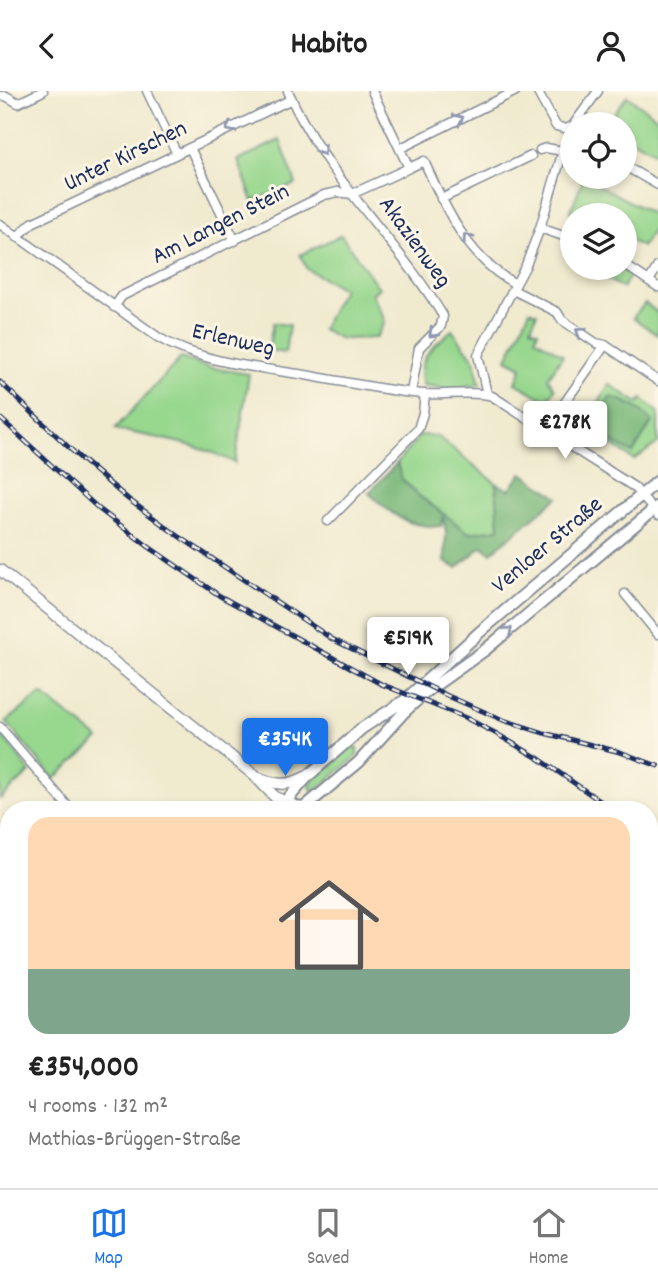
<!DOCTYPE html>
<html lang="en">
<head>
<meta charset="utf-8">
<style>
  :root { --surface:#fff; --page:#f2f2f2; --text:#222; --muted:#767676; --line:#e0e0e0; --accent:#1a73e8 }
  body { margin:0; font-family:Dekko,sans-serif; background:var(--page); color:var(--text); height:100vh; display:flex; flex-direction:column; font-size:26px; white-space:nowrap }
  * { box-sizing:border-box; margin:0 }
  p { font-size:23px; color:var(--muted) }
  .icon { flex:none; width:38px; height:38px; fill:none; stroke:currentColor; stroke-width:2; stroke-linecap:round; stroke-linejoin:round }
  .map { position:relative; flex:1; overflow:hidden }
  .details { position:absolute; left:0px; top:710px; width:658px; height:387px; display:flex; flex-direction:column; background:var(--surface); border-radius:28px 28px 0 0; box-shadow:0 4px 10px #0003 }
  .details>* { flex:none }
  .fabs { position:absolute; left:560px; top:21px; display:grid; gap:14px }
  .fabs a { display:grid; place-items:center; width:77px; height:77px; border-radius:50%; background:var(--surface); box-shadow:0 4px 10px #0003; font-size:35px }
  .price { position:absolute; translate:-50% -60px; padding:0 16px; border-radius:7px; background:#fff; color:#222; font-size:23px; line-height:46px; filter:drop-shadow(0 2px 4px #0008) }
  .price::after { content:''; position:absolute; left:50%; top:42px; width:21px; height:16px; margin-left:-10px; background:inherit; clip-path:polygon(0 0,100% 0,50% 100%) }
  .price.current { background:var(--accent); color:#fff }
  ul { padding:0; list-style:none }
  li { display:grid; align-content:center; gap:14px; height:371px; padding:0 28px }
  li span { display:grid; place-items:center; height:217px; border-radius:21px; color:#555 }
  li>.icon { margin-inline-start:auto }
  span .icon { width:126px; height:126px; fill:#fffc; stroke-width:1 }
  li b { font-size:30px }
  header { display:flex; justify-content:space-between; align-items:center; height:91px; padding:0 28px; background:var(--surface); font-size:32px; font-weight:800 }
  .tabs { display:flex; justify-content:space-around; align-items:center; height:98px; border-top:2px solid var(--line); background:var(--surface); font-size:19px; color:var(--muted) }
  .tabs a { display:grid; justify-items:center; gap:4px }
  .tabs .current { color:var(--accent) }
  .map>svg:first-child { display:block }
  .green { fill:#97d78e; stroke:#598376; stroke-width:2 }
  .forest { fill:#79b879; stroke:#4a746c; stroke-width:2 }
  .lines { fill:none; stroke-linecap:round; stroke-linejoin:round }
  .minor-casing { stroke:#868c96; stroke-width:11 }
  .tertiary-casing { stroke:#868c96; stroke-width:13 }
  .secondary-casing { stroke:#868c96; stroke-width:14 }
  .minor { stroke:#fff; stroke-width:8 }
  .tertiary { stroke:#fff; stroke-width:10 }
  .secondary { stroke:#fff; stroke-width:10 }
  .tram { stroke:#1b2f5e; stroke-width:2 }
  .rail-casing { stroke:#1b2f5e; stroke-width:5 }
  .rail { stroke:#fcf5e5; stroke-width:2.5; stroke-dasharray:8; stroke-linecap:butt }
  .oneway { stroke:#8d97ae }
  .labels { text-anchor:middle; dominant-baseline:central; stroke-width:6; stroke-linejoin:round; paint-order:stroke }
  .street-label { font-size:24px; fill:#1b2f5e; stroke:#fcf5e5 }
</style>
</head>
<body>
<header><svg class="icon" aria-label="back" viewBox="0 0 24 24"><path d="M15 5l-7 7 7 7"/></svg>Habito<svg class="icon" aria-label="person" viewBox="0 0 24 24"><circle cx="12" cy="8" r="4"/><path d="M4 21q1-7 8-7t8 7"/></svg></header>
<div class="map">
<svg width="658" height="1097" viewBox="0 0 658 1097">
  <rect width="100%" height="100%" fill="#fcf5e5"/>
  <filter id="ink" filterUnits="userSpaceOnUse"><feTurbulence type="fractalNoise" baseFrequency=".0143" numOctaves="2"/><feDisplacementMap in="SourceGraphic" scale="14" xChannelSelector="R" yChannelSelector="G"/><feConvolveMatrix kernelMatrix="1 2 1 2 8 2 1 2 1" color-interpolation-filters="sRGB"/></filter>
  <filter id="wash" filterUnits="userSpaceOnUse"><feTurbulence type="fractalNoise" baseFrequency=".00686" numOctaves="4" result="noise"/><feDisplacementMap in="SourceGraphic" scale="28" xChannelSelector="R" yChannelSelector="G"/><feGaussianBlur stdDeviation="1.57" result="paint"/><feColorMatrix in="noise" values="0 0 0 0 0 0 0 0 0 0 0 0 0 0 0 0 0 1.4 0 .05"/><feComposite in="paint" operator="in"/></filter>
  <g filter="url(#wash)">
    <rect width="100%" height="100%" fill="#f0eacf"/>
    <path class="green" d="M627,5L658,27V63L625,45V33H606Z
      M280,49L296,93L253,110L238,69Z
      M584,86L658,126V138L655,136L642,156L625,147V124H578L570,121Z
      M341,144L379,197L372,203L385,230L376,247L341,248L322,238L343,198L307,178L300,164Z
      M607,177H619L631,184L622,197L603,185Z
      M645,212L658,222V244L633,227Z
      M530,219L537,222L531,237L538,240L535,247L563,264L548,287L555,298L547,310L516,292L522,276L507,268Z
      M273,232L289,234L285,262L268,259Z
      M452,239L474,268L480,293L448,298L423,294C416,267 433,255 452,239Z
      M181,267L207,276L249,283L235,372C199,352 154,347 115,338Z
      M609,293L638,312L642,308L658,321V352L634,369L574,328L581,316L594,321Z
      M420,344L437,345L496,392L499,438L469,442L418,404L401,387L397,372Z
      M41,603L99,648L54,688L6,631Z
      M0,641L30,681L0,708Z
      M351,654L357,657V665L314,701L310,696L312,690Z
      M651,1002L658,1011V1097H547L556,1089L649,1088Z
      M106,1089V1088L196,1089L193,1097H104Z
      M245,1089H344L341,1097H242Z
      M373,1089H477L472,1097H369Z"/>
    <path class="forest" d="M611,306C628,311 641,317 652,331L633,362L616,353L597,338L602,329V316Z
      M397,372L401,387L418,404L469,442L499,438L496,392L509,399L522,382L558,406L491,462L482,455L457,477L445,471L446,442L443,425L441,435C408,437 392,424 369,402Z
      M649,742L658,745V1011L651,1003L649,1004Z
      M0,1026L9,1029V1088L57,1089V1091L84,1097H5L0,1095Z
      M477,1089V1088L556,1089L547,1097H472Z"/>
  </g>
  <g filter="url(#ink)">
    <g class="lines">
      <defs>
        <path id="minor" d="M147,0L177,63
          M288,0C324,85 396,147 443,225L441,235L419,257L411,301
          M372,0L409,77L424,70C444,115 469,170 516,193
          M537,0L556,35L567,38L572,35
          M0,5H6L18,12L43,0
          M574,33L598,0
          M190,57L235,150
          M401,57L516,0
          M540,59L546,57L563,60
          M625,75L658,94
          M441,108L531,65
          M0,133L159,247C203,272 256,276 305,284C344,291 383,299 422,303C443,305 473,299 492,305L634,396L658,424
          M540,137L572,148
          M17,146L32,132L292,8
          M625,174L658,196
          M649,190L658,175
          M513,199L557,221L562,229L596,252L605,254L658,290
          M114,216L122,205L324,104L338,101L352,103L409,77
          M487,303L478,264L526,174L540,137L563,60L565,55L572,50
          M545,340L605,254
          M328,430L418,338L423,322L425,303
          M625,503L658,543
          M0,636L71,719
          M0,803L9,814
          M0,853L9,845
          M0,937L9,930"/>
        <path id="tertiary" d="M0,479L254,684L275,706L303,718
          M257,686C276,694 287,696 305,686"/>
        <path id="secondary" d="M278,719L309,684L349,649L361,638L404,610L481,540L658,390
          M301,719L359,671L404,621L426,601L485,559L658,415
          M0,966L9,958"/>
      </defs>
      <use href="#minor" class="minor-casing"/>
      <use href="#tertiary" class="tertiary-casing"/>
      <use href="#secondary" class="secondary-casing"/>
      <use href="#minor" class="minor"/>
      <use href="#tertiary" class="tertiary"/>
      <use href="#secondary" class="secondary"/>
      <path class="tram" d="M0,944L9,937"/>
      <defs>
        <path id="rail" d="M0,291L81,368L128,408L177,444L332,548L448,605L503,629L544,642L620,661L658,675
          M0,327L99,418L149,456L220,505L381,593L466,627L495,642L538,667L613,719
          M649,737L658,741"/>
      </defs>
      <use href="#rail" class="rail-casing"/>
      <use href="#rail" class="rail"/>
    </g>
    <defs><path id="oneway-chevron" d="M-2-3.5L2.5 0L-2 3.5" fill="none" stroke-width="1.6" stroke-linecap="round" stroke-linejoin="round" transform="scale(1.75)"/></defs>
    <g class="oneway">
      <use href="#oneway-chevron" transform="translate(459 28) rotate(-26)"/>
      <use href="#oneway-chevron" transform="translate(230 37) rotate(154)"/>
      <use href="#oneway-chevron" transform="translate(322 60) rotate(59)"/>
      <use href="#oneway-chevron" transform="translate(467 147) rotate(-126)"/>
      <use href="#oneway-chevron" transform="translate(580 241) rotate(-147)"/>
      <use href="#oneway-chevron" transform="translate(433 242) rotate(136)"/>
      <use href="#oneway-chevron" transform="translate(508 540) rotate(-40)"/>
    </g>
  </g>
  <g class="labels">
    <g class="street-label">
      <text transform="translate(126 66) rotate(-26)">Unter Kirschen</text>
      <text transform="translate(221 134) rotate(-27)">Am Langen Stein</text>
      <text transform="translate(414 152) rotate(54)">Akazienweg</text>
      <text transform="translate(233 250) rotate(13)">Erlenweg</text>
      <text transform="translate(548 455) rotate(-40)">Venloer Straße</text>
    </g>
  </g>
</svg>
<div class="fabs">
<a><svg class="icon" aria-label="locate" viewBox="0 0 24 24"><circle cx="12" cy="12" r="6"/><path d="M12 2v4M12 18v4M2 12h4M18 12h4"/></svg></a>
<a><svg class="icon" aria-label="layers" viewBox="0 0 24 24"><path d="M12 4l9 5-9 5-9-5zM3 14l9 5 9-5"/></svg></a>
</div>
<b class="price" style="left:565px;top:370px">€278K</b>
<b class="price" style="left:408px;top:586px">€519K</b>
<b class="price current" style="left:285px;top:687px">€354K</b>
<section class="details">
<ul>
<li><span style="background:linear-gradient(#ffd9b3 70%,#7fa58c 0)"><svg class="icon" aria-label="home" viewBox="0 0 24 24"><path d="M3 11l9-7 9 7M6 9v11h12V9"/></svg></span><div><b>€354,000</b><p>4 rooms · 132 m²</p><p>Mathias-Brüggen-Straße</p></div></li>
</ul>
</section>
</div>
<nav class="tabs">
<a class="current"><svg class="icon" aria-label="map" viewBox="0 0 24 24"><path d="M3 6l6-2 6 2 6-2v14l-6 2-6-2-6 2zM9 4v14M15 6v14"/></svg>Map</a>
<a><svg class="icon" aria-label="saved" viewBox="0 0 24 24"><path d="M7 4h10v16l-5-4-5 4z"/></svg>Saved</a>
<a><svg class="icon" aria-label="home" viewBox="0 0 24 24"><path d="M3 11l9-7 9 7M6 9v11h12V9"/></svg>Home</a>
</nav>
</body>
</html>
